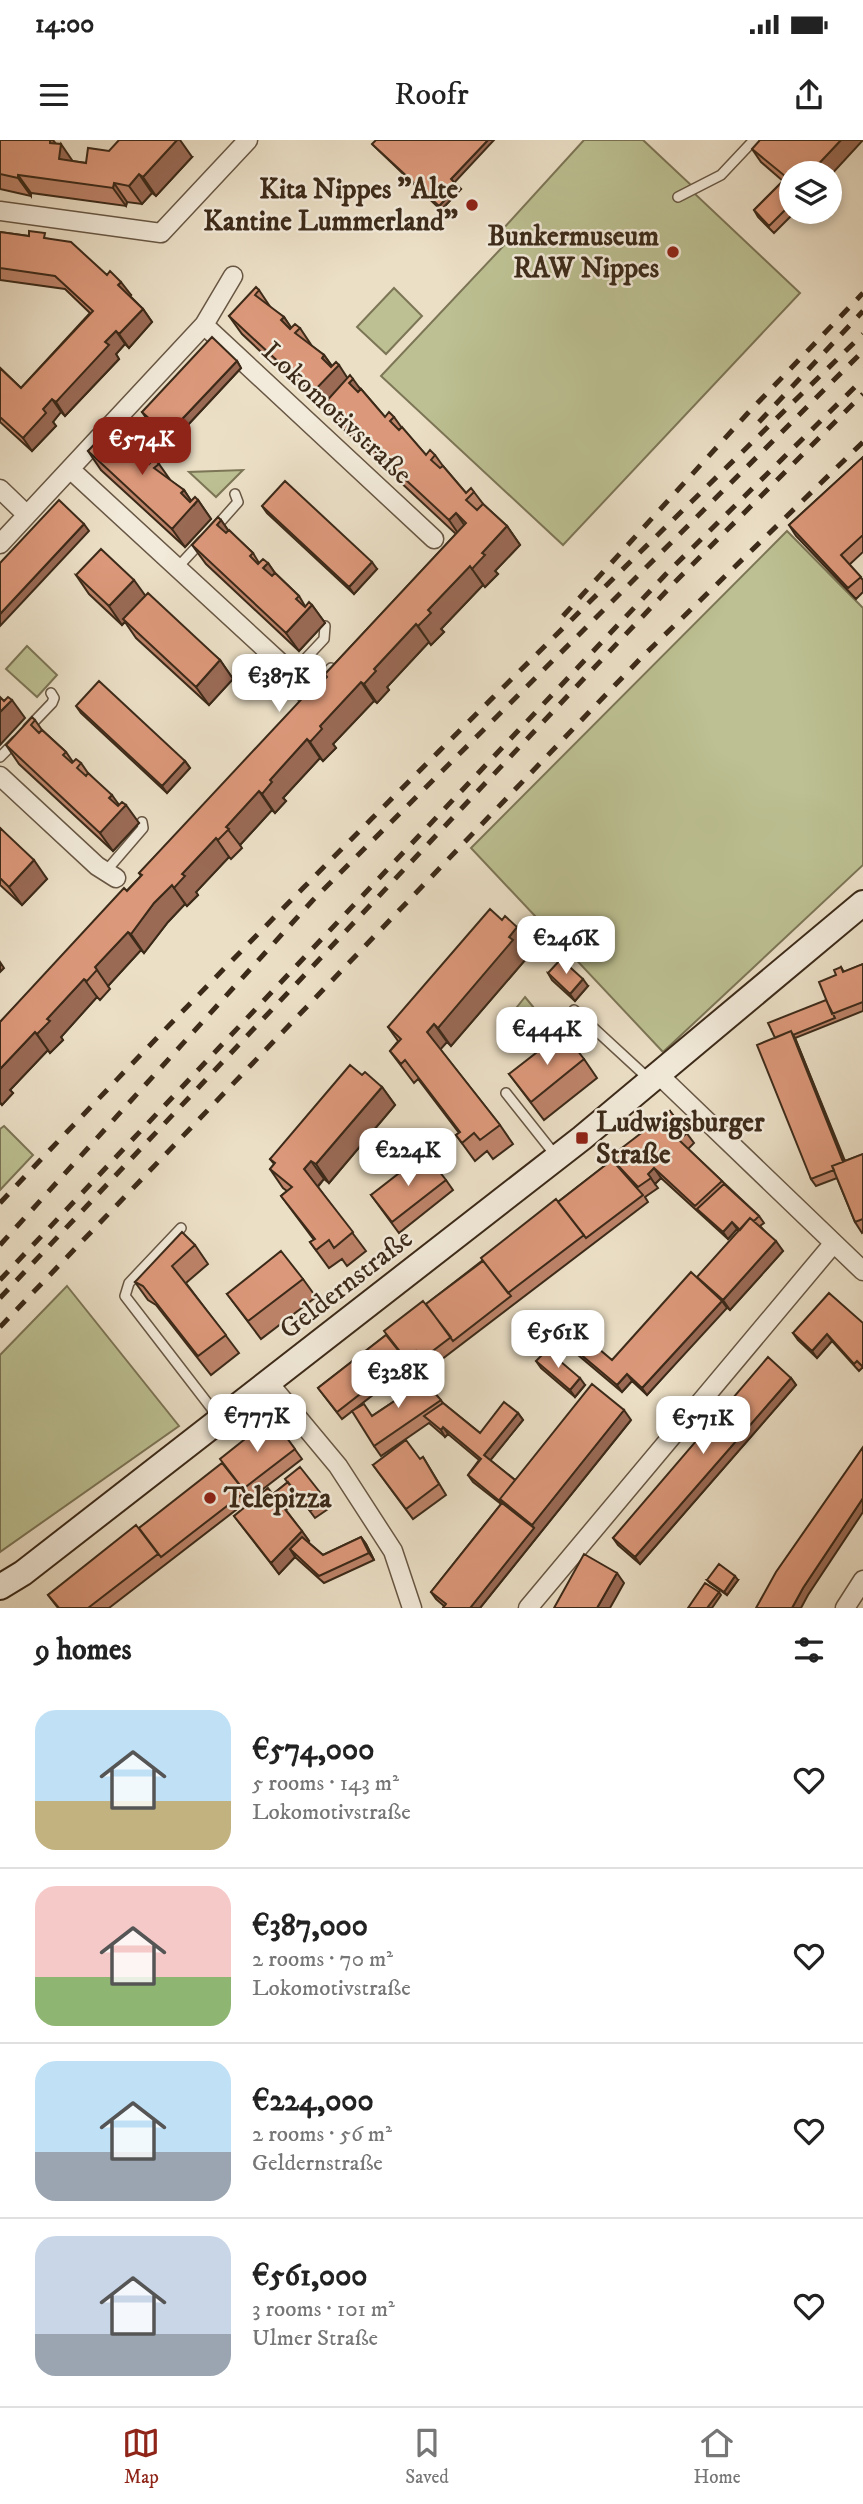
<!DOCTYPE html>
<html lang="en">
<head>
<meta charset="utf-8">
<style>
  :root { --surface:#fff; --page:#f2f2f2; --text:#222; --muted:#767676; --line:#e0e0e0; --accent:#8f2418 }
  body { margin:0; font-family:"IM FELL DW Pica",serif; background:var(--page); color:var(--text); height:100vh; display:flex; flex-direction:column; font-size:26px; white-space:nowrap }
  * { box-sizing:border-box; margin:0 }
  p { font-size:23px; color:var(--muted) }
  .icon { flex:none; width:38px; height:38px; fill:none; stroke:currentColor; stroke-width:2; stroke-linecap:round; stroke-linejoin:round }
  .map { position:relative; height:1468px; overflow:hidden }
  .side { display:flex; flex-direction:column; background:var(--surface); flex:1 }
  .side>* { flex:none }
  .fabs { position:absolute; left:779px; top:21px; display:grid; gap:14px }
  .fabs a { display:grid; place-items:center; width:63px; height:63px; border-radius:50%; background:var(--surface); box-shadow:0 4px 10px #0003; font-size:35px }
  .price { position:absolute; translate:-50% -60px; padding:0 16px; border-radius:14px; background:#fff; color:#222; font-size:23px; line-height:46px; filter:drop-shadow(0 2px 4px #0008) }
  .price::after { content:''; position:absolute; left:50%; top:42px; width:21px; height:16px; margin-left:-10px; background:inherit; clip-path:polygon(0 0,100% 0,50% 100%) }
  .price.on { background:var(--accent); color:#fff }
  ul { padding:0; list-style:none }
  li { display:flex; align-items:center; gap:21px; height:175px; padding:0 35px }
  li+li { border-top:2px solid var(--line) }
  li span { display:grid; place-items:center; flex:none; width:196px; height:140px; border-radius:21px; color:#555 }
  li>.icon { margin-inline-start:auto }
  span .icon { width:84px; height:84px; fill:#fffc; stroke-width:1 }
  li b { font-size:30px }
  h2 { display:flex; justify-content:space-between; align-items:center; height:84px; padding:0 35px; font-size:30px }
  .status { display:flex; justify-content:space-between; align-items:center; height:49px; padding:0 35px; background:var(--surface); direction:ltr }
  .status svg { height:19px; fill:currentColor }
  header { display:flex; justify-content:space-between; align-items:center; height:91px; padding:0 35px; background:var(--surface); font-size:32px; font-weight:600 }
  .menu { display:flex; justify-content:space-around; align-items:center; height:98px; border-top:2px solid var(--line); background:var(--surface); font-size:19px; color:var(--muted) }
  .menu a { display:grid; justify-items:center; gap:4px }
  .menu .on { color:var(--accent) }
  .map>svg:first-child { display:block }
  .green { fill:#bcc092; stroke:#7c7556; stroke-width:2 }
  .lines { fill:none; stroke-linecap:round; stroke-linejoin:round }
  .lane-casing { stroke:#685744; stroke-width:12 }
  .street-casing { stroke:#685744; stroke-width:21 }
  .secondary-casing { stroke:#3c2a19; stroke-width:28 }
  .lane { stroke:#f2eada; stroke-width:9 }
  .street { stroke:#f2eada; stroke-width:18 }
  .secondary { stroke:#f2eada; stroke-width:24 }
  .rail { stroke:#3c2a19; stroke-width:5; stroke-dasharray:12 12; stroke-linecap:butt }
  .wall { fill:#bd8369; stroke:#3c2a19; stroke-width:2 }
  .shaded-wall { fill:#9a6a55; stroke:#3c2a19; stroke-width:2 }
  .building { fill:#dc987a; stroke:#3c2a19; stroke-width:2 }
  .poi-dot { fill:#8f2418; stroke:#f2eada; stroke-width:2.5 }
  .labels { text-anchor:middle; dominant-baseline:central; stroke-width:5; stroke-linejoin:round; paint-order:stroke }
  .poi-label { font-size:28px; font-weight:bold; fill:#3c2a19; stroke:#f2eada; text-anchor:end }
  .street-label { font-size:28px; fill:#3c2a19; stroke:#f2eada }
</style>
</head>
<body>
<div class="status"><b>14:00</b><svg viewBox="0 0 49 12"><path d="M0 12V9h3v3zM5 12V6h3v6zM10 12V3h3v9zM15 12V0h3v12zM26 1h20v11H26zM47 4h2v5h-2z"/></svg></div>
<header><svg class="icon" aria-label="menu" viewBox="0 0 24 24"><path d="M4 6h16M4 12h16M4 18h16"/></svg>Roofr<svg class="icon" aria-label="share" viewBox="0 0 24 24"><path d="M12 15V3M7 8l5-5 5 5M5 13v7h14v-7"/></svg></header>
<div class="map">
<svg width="863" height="1468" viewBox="0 0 863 1468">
  <rect width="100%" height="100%" fill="#ebdfc6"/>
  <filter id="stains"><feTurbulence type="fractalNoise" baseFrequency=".00286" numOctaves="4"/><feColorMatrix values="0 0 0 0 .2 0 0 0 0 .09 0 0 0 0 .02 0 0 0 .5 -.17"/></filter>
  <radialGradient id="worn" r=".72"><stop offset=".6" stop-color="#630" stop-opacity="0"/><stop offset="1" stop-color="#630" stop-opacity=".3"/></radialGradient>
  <path class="green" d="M584,0H643L691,45L695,54L800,153L563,405L381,236L510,99L502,90Z
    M394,148L422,176L386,214L357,187Z
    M243,330L216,357L189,332Z
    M787,391L863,468V725L663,912L471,708Z
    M27,506L57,535L37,557L6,529Z
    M525,857L539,874L519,889L509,877Z
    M4,986L33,1015L0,1050V989Z
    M67,1146L179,1286L0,1412V1215Z"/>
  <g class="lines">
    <defs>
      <path id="lane" d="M678,57L721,35L754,0
        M214,389L238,362L235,354
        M177,428L202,401
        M293,532L324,499L325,486
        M303,558L331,528
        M28,588L52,563L54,558L51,553
        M0,617L16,601
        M106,731L143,688L142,682
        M574,870L650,940
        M506,953L556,1016
        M181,1088L129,1143L125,1156L219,1278"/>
      <path id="street" d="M0,71L161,93L248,0
        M204,185L434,399
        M70,329L285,527L304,538
        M0,349L27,375
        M0,404L204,185L233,136
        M0,636L97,726L116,738
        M659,935L863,1131
        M268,1242L338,1326L393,1411L412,1468
        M528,1468L833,1104
        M845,1468L863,1440"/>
      <path id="secondary" d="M0,1447L23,1433L582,998L863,763"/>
    </defs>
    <use href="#lane" class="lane-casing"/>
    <use href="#street" class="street-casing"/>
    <use href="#secondary" class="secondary-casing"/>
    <use href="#lane" class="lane"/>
    <use href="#street" class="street"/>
    <use href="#secondary" class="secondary"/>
    <path class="rail" d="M759,282L863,171
      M563,476L747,274L863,153
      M0,1063C279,765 571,479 863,194
      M0,1105L313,760L863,211
      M0,1140L666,434L863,239
      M0,1158L675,442L863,254
      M0,1187L641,518L863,302"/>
  </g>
  <path class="wall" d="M0,0L56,4L72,21L86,23L109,11L192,17L156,56L152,53L142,64L127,62L126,66L31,53V56L0,49Z
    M372,4L454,42L461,49L441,70Z
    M752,9L791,33V72H795L774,93L758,77L754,70L783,41L761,22Z
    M0,92L49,99L107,135L131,155L130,156L143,169L152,182L129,208L125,204L116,214L119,219L65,276L61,272L53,282L56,286L32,311L0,282V228L21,248L90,173L65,149L0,140Z
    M259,150L271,168L284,177L291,188H300L312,206L324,215L332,226L361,249L385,277H394L402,288L426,315H435L443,326L466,353L474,352L484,365L507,386L520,405L495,431L498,434L485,447L483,445L441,489L444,492L431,505L429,502L387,547L389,550L377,563L374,561L333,604L336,608L323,621L320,618L283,658L286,661L275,673L272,670L240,705L242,708L231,719L229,717L196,752L198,755L187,766L185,764L168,782L144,813L141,810L108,846L110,849L100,860L97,857L61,897L63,900L50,913L48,910L10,950L13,953L2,965L0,963V882L141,736L139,733L312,553L327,537L325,534L456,394L337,283L327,270L325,272L242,194L229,176Z
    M237,221L241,228L172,302L147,279L142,272Z
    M118,286L126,296L143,312L150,323L159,324L171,341L184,350L191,361L198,360L211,379L185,407L101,330L88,311Z
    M863,317V412L849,425L863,440V452L856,459L796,396L789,385Z
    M262,366L377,429L354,454L267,373Z
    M221,380L228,390L253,413L259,423H268L275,433L299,456L305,466L312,465L325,483L299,511L206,424L192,405Z
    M76,435L145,456L220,520L233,539L209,565L136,498L125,482L122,485L89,454Z
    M76,566L185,621L190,628L167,653L81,573Z
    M35,580L42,590L66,612L73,622L81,623L88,633L119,665L139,683L113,711L19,624L6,605Z
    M0,688L47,739L22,765L0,745Z
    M517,787L530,806L523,814L526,819L451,906L447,902L440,909L500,985L513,1004L493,1019L487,1011L475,1021L456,995L459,993L418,939L414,943L390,911L398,901L388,887Z
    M863,824V871L795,898L845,1021L863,1014V1092L862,1093L855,1082L837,1038L816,1046L811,1039L775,898L826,860L836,835L841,827L844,832Z
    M548,833L588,846L575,861L552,840Z
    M584,919L597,938L544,980L509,934Z
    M362,935L382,947L395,965L329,1043L324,1039L318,1047L366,1111L347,1126L342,1119L329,1128L310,1102L314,1100L281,1056L287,1051L283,1048L270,1029L274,1024L270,1019Z
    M670,971L694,1003L688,1009L759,1076L764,1083L760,1086L783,1111L730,1170L726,1167L647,1255L632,1241L622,1252L565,1204L560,1197L612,1220L700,1140L739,1091L737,1089L728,1099L661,1038L655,1044L658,1048L645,1057L648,1062L429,1229L423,1221L414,1229L443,1263L480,1293L518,1273L523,1280L490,1320L515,1340L631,1280L480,1468H443L444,1466L436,1459L431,1452L501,1364L473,1342L468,1335L479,1320L448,1294L445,1297L429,1283L381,1316L374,1306L372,1276L411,1250L400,1234L342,1279L318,1248L612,1020Z
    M446,1040L453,1050L399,1093L371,1055Z
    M195,1105L208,1124L186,1143L239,1213L211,1235L156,1165L148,1160L135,1142Z
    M303,1139L316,1157L261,1199L227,1154Z
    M863,1183V1228H862L859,1231L832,1201L817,1218L798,1200L793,1193Z
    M536,1221L585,1245L575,1257L541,1228Z
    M791,1238L796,1245L640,1424L618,1405L613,1398Z
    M278,1286L302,1319L109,1468H58L48,1455Z
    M423,1317L446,1355L413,1379L373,1325L420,1319Z
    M288,1342L326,1360L331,1367L315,1378L301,1359L286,1370L309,1401L308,1402L323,1415L361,1397L366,1404L374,1420L324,1443L295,1417L279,1434L234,1376L273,1354Z
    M707,1440H738L727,1455L710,1443Z"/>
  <path class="shaded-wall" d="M50,0H53L60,9L61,4L74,23L59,19L50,3Z
    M177,0H180L192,17L156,56L143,37Z
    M488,0H494L454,43L451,39Z
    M841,0H863L830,36V33H810Z
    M139,34L152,53L142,64L129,46Z
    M18,35L31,53V56L18,38Z
    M114,43L127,62L126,66L113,48Z
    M458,46L461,49L441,70L439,66Z
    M121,142L131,155L127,159L118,145Z
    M143,169L152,182L129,208L119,194Z
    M284,177L297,196L281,180Z
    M116,191L125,204L116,214L119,219L65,276L56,262L105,202Z
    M324,215L334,229L339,225L350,242L353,239L366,257L324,264L327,270L325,272L312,253L322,218Z
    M237,221L241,228L172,302L167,295Z
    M52,259L61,272L53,282L56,286L32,311L23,298L43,269Z
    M184,350L194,365L198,360L211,379L185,407L172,389L181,353Z
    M456,373L469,392L462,399L449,380Z
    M221,380L234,399L230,404L217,385Z
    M84,384L89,391L0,486V474Z
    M507,386L520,405L495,431L498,434L485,447L472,429L482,413Z
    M372,422L377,429L354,454L349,447Z
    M268,423L281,442L276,447L263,428Z
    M470,426L483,445L441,489L444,492L431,505L418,486L428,470Z
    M134,440L147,458L122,485L109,466Z
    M312,465L325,483L299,511L286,493Z
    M416,484L429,502L387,547L389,550L377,563L364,544L374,529Z
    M220,520L233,539L209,565L196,547Z
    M361,542L374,561L333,604L336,608L323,621L310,602L320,586Z
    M12,560L25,578L0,605V572Z
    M307,599L320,618L283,658L286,661L275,673L262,654L270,640Z
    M185,621L190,628L167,653L162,646Z
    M259,651L272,670L240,705L226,687Z
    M112,655L122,669L126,665L139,683L113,711L100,693L109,658Z
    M216,698L229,717L196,752L198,755L187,766L174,748L182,734Z
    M34,720L47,739L22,765L9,747Z
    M172,745L185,764L168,782L144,813L131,794L154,763Z
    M517,787L530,806L523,814L526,819L451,906L438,888Z
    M128,792L141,810L108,846L95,827Z
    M0,822L4,828L0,832Z
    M84,839L97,857L61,897L63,900L50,913L37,894L47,879Z
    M583,839L588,846L575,861L570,854Z
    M434,884L447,902L440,910L427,892Z
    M791,891L795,898L849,1033L844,1026Z
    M35,892L48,910L10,950L13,953L2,965L0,962V929Z
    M382,947L395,965L329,1043L316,1024Z
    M311,1021L324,1039L317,1047L304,1029Z
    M654,1028L661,1038L655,1044L648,1034Z
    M732,1082L737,1089L728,1099L723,1092Z
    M776,1101L783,1111L730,1170L723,1160Z
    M722,1161L727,1168L647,1255L642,1248Z
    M827,1194L832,1201L817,1218L812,1211Z
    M627,1234L632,1241L622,1252L617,1245Z
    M580,1238L585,1245L575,1257L570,1250Z
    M791,1238L796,1245L640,1424L635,1417Z
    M624,1270L631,1280L480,1468H470L534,1388L532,1385Z
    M518,1273L523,1280L489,1322L484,1315Z
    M443,1287L448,1294L445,1297L441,1290Z
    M863,1358V1372L808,1455L801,1468H792L803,1448Z
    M302,1391L309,1401L296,1415L290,1409L295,1417L279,1434L271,1423Z
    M361,1397L366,1404L374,1420L369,1413Z
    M617,1433L624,1443L610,1468H597Z
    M735,1436L738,1440L727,1455L724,1452Z
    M719,1452L721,1455L712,1468H707Z"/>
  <path class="building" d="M0,0H50V3L61,4L59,19L86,23L88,8L109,11L119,0H177L143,37L139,34L129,46L114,43L113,48L18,35V38L0,34Z
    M376,0H488L451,39L458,46L439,66L372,4Z
    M760,0H841L810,33H791V41L752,9Z
    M784,40L791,47V64L769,86L754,70Z
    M29,91L45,93L44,98L71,102L107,135L110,131L121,142L118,145L143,169L119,194L116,191L105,202L109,205L56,262L52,259L43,269L46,273L23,298L0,277V228L21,248L93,171L55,136L0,128V92L29,96Z
    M256,147L259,150L255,155L284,177L281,180L290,189L295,184L300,188L295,193L324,215L322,218L331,227L336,222L339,225L312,253L229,176Z
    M212,197L237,221L167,295L142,272Z
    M350,235L353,239L349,243L358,252L361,249L385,277L389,272L394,277L390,281L399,290L402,287L426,315L430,310L435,315L431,320L440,328L443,326L466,353L471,348L474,352L466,360L477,370L483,364L507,386L482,413L485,415L472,429L470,426L428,470L431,473L418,486L416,484L374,529L376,531L364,544L361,542L320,586L322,589L310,602L307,599L270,640L272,642L262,654L259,651L226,687L229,689L218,700L216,698L182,734L185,736L174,748L172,745L154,763L131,794L128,792L95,827L97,830L87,841L84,839L47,879L50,881L37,894L35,892L0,929V882L124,748L127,751L142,735L139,733L310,550L312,553L327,537L325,534L466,383L456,373L449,380L324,264Z
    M115,282L118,286L114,290L123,299L126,296L143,312L140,315L149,324L154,319L159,324L154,328L184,350L181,353L190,362L195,357L198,360L172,389L88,311Z
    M863,317V395L841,415L861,437L848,448L789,385Z
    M285,341L372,422L349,447L262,366Z
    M59,360L84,384L0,474V423Z
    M218,377L221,380L217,385L226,393L229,390L253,413L250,416L258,424L263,419L268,423L263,428L272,436L275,433L299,456L296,459L305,467L309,462L312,465L286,493L192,405Z
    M101,409L134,440L109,466L76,435Z
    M148,453L220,520L196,547L123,479Z
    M99,541L185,621L162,646L76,566Z
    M0,557L4,561L8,557L12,560L0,572Z
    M32,577L35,580L31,585L39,593L42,590L66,612L63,615L72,623L76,619L81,623L77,628L86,636L88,633L112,655L109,658L118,666L122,662L126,665L100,693L6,605Z
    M0,688L34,720L9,747L0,738Z
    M490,769L502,780L505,776L517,787L509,797L513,800L438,888L434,884L427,892L500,985L480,1000L474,993L462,1003L456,995L460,992L405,920L401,924L390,911L401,899L388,887Z
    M561,819L583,839L570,854L548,833Z
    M863,824V862L832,874L819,842L836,835L834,830L841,827L843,832Z
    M826,860L835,878L793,895L791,891L775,898L768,883Z
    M791,891L843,1022L832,1026L834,1030L811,1039L757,905Z
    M563,892L584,919L531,962L509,934Z
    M350,925L362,935L365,932L382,947L316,1024L311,1021L304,1029L353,1092L334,1108L329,1100L316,1110L310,1102L315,1099L281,1056L292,1047L270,1029L275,1023L270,1019Z
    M670,971L687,993L679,1000L722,1041L695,1066L654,1028L648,1034L651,1038L638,1047L610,1017Z
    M425,1013L446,1040L392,1082L371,1055Z
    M863,1014V1079L855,1082L832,1026Z
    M612,1020L643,1055L586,1098L558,1062Z
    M724,1044L759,1076L754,1081L750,1078L740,1090L732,1082L723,1092L697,1069Z
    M556,1059L584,1095L508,1153L481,1118Z
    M750,1078L776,1101L723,1160L697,1137Z
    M182,1092L195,1105L172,1126L226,1195L198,1216L143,1146L135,1142Z
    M281,1111L303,1139L248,1181L227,1154Z
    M483,1121L511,1156L453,1201L426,1164Z
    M691,1132L722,1161L642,1248L627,1234L617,1245L560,1197L572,1186L612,1220Z
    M829,1153L863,1183V1227L857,1221L854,1224L827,1194L812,1211L793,1193Z
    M423,1161L451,1197L422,1219L416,1211L406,1219L384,1191Z
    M386,1195L405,1219L337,1272L318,1248Z
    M547,1210L580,1238L570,1250L536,1221Z
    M768,1217L791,1238L635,1417L613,1398Z
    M408,1222L413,1229L402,1236L397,1230Z
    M413,1229L441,1260L374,1306L352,1271L364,1264L372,1276L411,1250L402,1237Z
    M592,1244L624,1270L532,1385L500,1359Z
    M504,1262L518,1273L484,1315L515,1340L500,1359L502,1363L468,1335L481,1319L443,1287L441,1290L424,1276L443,1263L480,1293Z
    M278,1286L295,1309L243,1349L220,1319L260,1287Z
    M406,1300L420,1319L423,1317L439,1344L406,1369L373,1325Z
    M863,1307V1358L803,1448L792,1468H756L776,1432Z
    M222,1323L245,1352L161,1417L139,1388Z
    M300,1327L326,1360L310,1371L285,1339Z
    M288,1342L298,1355L283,1367L273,1354Z
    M268,1348L302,1391L271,1423L234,1376Z
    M502,1363L534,1388L470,1468H443L446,1464L431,1452Z
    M136,1385L158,1414L88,1468H59L48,1455Z
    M302,1397L323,1415L361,1397L369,1413L319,1436L290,1409Z
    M584,1414L617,1433L597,1468H554Z
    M719,1424L735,1436L724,1452L707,1440Z
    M705,1443L719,1452L707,1468H688Z"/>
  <g class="poi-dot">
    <circle cx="472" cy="65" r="7"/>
    <circle cx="673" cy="112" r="7"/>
    <rect x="575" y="991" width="14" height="14" rx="3.5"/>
    <circle cx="210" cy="1358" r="7"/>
  </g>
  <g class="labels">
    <g class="poi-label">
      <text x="458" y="49">Kita Nippes "Alte<tspan x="458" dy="32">Kantine Lummerland"</tspan></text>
      <text x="659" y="96">Bunkermuseum<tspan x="659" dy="32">RAW Nippes</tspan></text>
      <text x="596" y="982" text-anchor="start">Ludwigsburger<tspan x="596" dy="32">Straße</tspan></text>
      <text x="224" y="1358" text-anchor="start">Telepizza</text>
    </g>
    <g class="street-label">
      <text transform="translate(337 273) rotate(43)">Lokomotivstraße</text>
      <text transform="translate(346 1144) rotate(-38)">Geldernstraße</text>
    </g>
  </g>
  <rect width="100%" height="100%" filter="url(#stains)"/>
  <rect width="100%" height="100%" fill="url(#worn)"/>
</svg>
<div class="fabs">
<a><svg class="icon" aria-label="layers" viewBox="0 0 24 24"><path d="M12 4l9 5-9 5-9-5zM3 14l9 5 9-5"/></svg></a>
</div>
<b class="price on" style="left:142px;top:337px">€574K</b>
<b class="price" style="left:279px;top:574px">€387K</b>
<b class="price" style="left:566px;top:836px">€246K</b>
<b class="price" style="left:547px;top:927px">€444K</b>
<b class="price" style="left:408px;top:1048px">€224K</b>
<b class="price" style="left:558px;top:1230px">€561K</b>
<b class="price" style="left:398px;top:1270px">€328K</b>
<b class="price" style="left:257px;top:1314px">€777K</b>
<b class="price" style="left:703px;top:1316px">€571K</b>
</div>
<section class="side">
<h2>9 homes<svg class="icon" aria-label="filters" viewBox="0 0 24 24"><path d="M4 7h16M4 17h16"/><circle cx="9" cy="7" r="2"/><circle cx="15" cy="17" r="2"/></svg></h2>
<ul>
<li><span style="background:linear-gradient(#bfe0f5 65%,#c2b280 0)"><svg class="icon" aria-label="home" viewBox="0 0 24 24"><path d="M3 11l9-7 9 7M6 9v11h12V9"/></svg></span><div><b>€574,000</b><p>5 rooms · 143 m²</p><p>Lokomotivstraße</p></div><svg class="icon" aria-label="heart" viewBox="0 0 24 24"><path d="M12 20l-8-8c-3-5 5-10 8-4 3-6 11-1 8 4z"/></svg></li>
<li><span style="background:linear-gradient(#f6c9c9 65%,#8fb573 0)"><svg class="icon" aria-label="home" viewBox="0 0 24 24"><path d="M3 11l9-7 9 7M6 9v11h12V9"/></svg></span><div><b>€387,000</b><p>2 rooms · 70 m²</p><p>Lokomotivstraße</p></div><svg class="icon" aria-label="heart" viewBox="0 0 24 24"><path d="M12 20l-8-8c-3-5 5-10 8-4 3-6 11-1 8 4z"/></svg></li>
<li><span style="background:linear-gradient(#bfe0f5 65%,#9aa5b1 0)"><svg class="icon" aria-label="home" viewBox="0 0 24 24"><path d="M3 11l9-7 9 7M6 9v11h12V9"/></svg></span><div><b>€224,000</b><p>2 rooms · 56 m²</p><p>Geldernstraße</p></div><svg class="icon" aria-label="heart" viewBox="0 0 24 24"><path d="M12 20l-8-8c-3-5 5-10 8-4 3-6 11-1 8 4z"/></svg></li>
<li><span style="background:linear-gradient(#c9d6e8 70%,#9aa5b1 0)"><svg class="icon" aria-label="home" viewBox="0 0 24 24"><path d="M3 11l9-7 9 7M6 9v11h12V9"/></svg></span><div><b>€561,000</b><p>3 rooms · 101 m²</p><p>Ulmer Straße</p></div><svg class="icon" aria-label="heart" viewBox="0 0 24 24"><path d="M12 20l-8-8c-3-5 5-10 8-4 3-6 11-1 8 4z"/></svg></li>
</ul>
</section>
<nav class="menu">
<a class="on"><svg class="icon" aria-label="map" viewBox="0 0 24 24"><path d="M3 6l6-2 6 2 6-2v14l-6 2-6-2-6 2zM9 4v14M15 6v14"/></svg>Map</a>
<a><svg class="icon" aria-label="saved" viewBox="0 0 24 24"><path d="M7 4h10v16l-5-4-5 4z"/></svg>Saved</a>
<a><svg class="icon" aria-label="home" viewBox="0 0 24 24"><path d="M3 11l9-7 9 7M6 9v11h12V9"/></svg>Home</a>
</nav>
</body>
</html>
